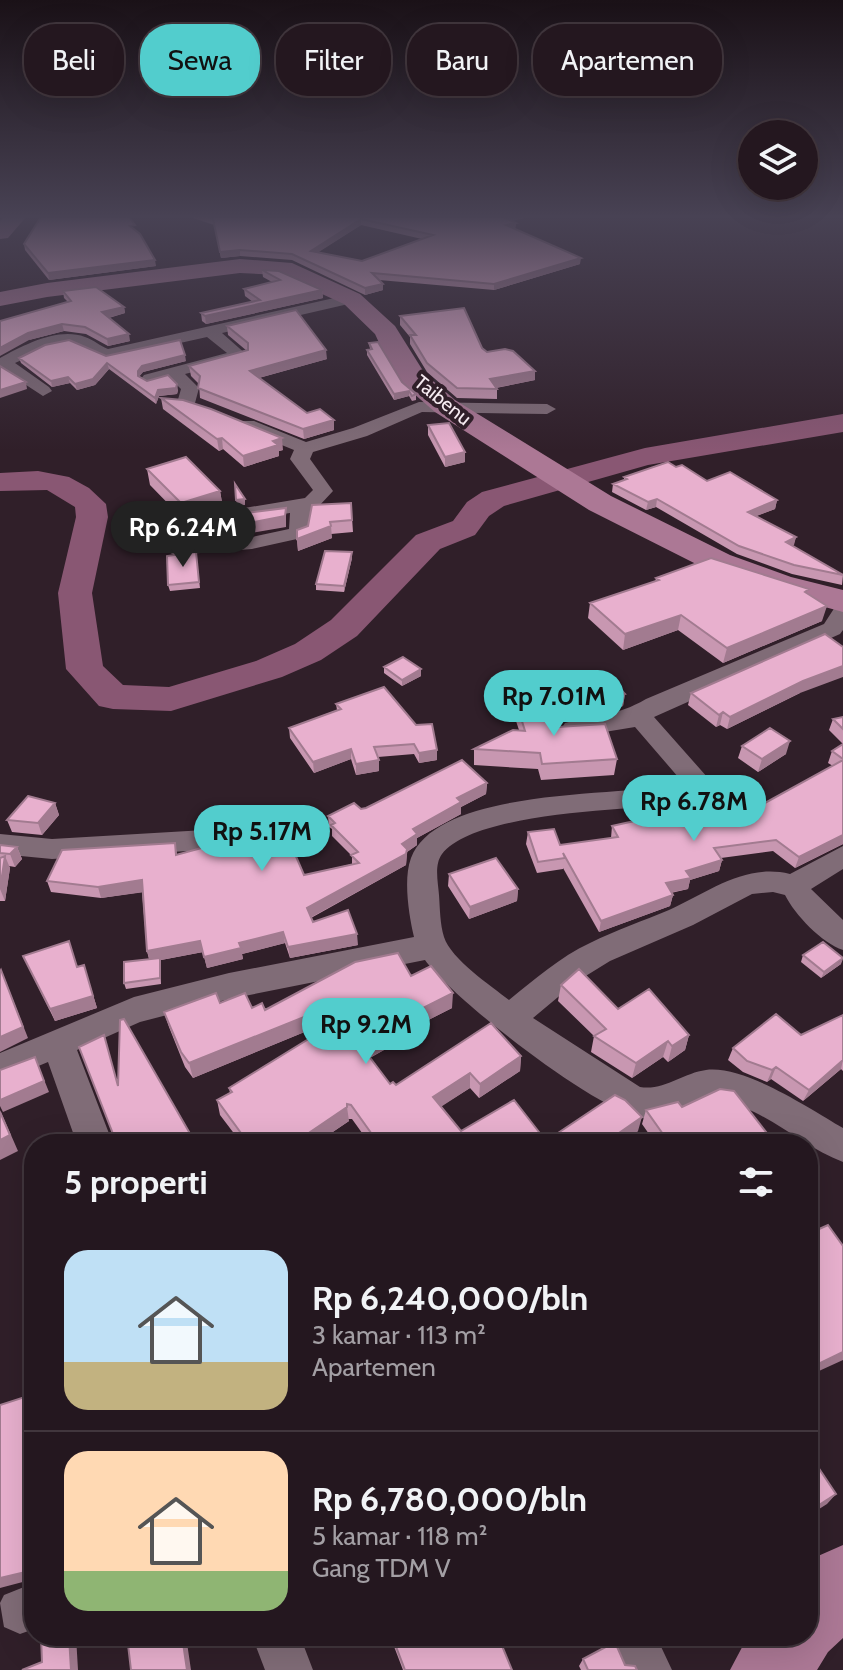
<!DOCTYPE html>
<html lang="id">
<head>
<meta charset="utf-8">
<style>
  :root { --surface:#24171f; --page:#30242c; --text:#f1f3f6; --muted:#a39fa4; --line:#41363d; --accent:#52cdcd }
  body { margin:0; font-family:Cabin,sans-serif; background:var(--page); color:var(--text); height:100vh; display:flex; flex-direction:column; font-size:30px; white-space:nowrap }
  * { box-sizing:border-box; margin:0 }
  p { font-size:26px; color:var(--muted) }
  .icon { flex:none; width:44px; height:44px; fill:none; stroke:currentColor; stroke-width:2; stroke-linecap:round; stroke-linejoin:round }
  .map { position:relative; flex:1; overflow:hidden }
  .sheet { position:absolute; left:24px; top:1134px; width:794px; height:512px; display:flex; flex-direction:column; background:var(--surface); border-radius:32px; box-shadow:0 8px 32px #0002,0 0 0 2px var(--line) }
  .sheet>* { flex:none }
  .top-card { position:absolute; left:24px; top:24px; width:796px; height:72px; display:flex; gap:16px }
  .buttons { position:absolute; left:738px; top:120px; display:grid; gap:16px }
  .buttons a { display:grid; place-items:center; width:80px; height:80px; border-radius:50%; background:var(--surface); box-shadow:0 8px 32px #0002,0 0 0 2px var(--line); font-size:40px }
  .price { position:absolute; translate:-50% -68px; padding:0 18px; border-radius:28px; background:var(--accent); color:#111; font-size:26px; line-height:52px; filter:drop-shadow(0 2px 4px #0008) }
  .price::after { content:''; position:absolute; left:50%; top:48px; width:24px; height:18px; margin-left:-12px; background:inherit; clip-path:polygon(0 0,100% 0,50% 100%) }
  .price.selected { background:#222; color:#fff }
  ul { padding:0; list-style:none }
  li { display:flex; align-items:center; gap:24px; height:200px; padding:0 40px }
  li+li { border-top:2px solid var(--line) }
  li span { display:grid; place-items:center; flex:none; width:224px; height:160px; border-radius:24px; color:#555 }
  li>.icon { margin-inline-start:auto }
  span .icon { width:96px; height:96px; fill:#fffc; stroke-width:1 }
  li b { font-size:34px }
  h2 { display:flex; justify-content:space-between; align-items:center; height:96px; padding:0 40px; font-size:34px }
  .tag { padding:0 28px; border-radius:32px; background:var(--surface); box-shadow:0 8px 32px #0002,0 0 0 2px var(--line); font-size:28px; line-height:72px }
  .tag.selected { background:var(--accent); color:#111 }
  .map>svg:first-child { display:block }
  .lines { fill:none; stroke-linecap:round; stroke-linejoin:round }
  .river { fill:#895773; fill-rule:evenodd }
  .minor { fill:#806c77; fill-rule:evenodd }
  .primary { fill:#ac7895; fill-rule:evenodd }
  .wall { fill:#c897b1; fill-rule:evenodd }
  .shaded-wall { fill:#a27b90 }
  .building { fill:#e8b0ce; stroke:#a27b90; stroke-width:2; fill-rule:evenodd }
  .labels { text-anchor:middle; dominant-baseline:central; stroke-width:8; stroke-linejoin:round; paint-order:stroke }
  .far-street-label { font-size:20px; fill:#f6ebf1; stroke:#301f29 }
</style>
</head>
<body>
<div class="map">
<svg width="843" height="1670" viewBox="0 0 843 1670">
  <rect width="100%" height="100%" fill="#301f29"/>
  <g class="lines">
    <path class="river" d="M843,414V432L648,465L504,506L489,516L475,535L440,549L357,636L321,660L282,677L171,711L113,709L99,706L66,669L58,593L76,517L75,507L47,490L0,491V473L38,471L69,477L89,488L106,504L108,517L92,593L103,666L123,685L169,687L256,661L295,644L331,620L416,535L453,521L467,502L482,492L645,448Z"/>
    <path class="minor" d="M352,294L360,299L357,302L222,333L247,355L245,359L185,374L199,388L195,403L186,408L177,403L181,389L170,378L150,384L141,379L144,375L227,353L207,337L108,359L93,355L71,343L46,349L15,363L49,387L52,391L43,396L0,368V358C24,345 58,327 85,337C94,340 100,346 108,349Z
      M419,402L547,404L556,409L547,414L422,412L367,436L313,452L310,459L333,491L319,506L311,509L306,537L252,549L174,555L163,549L174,543L252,537L289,529L290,513L232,522L222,516L232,510L305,498L313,490L290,459L294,450L242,429L239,425L242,421H254L306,442L353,428Z
      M843,605V630L840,634L654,717L708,778L712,785L707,798L689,804C635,809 475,811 442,854C434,865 438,882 439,895C440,909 440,924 444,937C451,959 491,986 509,1000C535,979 560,957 590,943C616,930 643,921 669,910C709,892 745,863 790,874L843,846V869L811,889L843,920V950C822,943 795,915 785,895L773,892L752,894L693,925L610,961L576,982L533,1018L640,1087C664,1091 683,1073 706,1070C745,1065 810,1109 843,1128V1162C802,1147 767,1110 723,1101C693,1094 671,1124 641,1118C593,1108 454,1000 425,960L229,999L140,1022L77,1050L113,1144H77L48,1062L0,1082V1053L134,997L229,973L414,937C409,916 403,879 411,858C438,787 621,796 685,785L635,727L574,737L565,735L561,729L565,723C597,714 615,717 646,699L824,624L835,607Z
      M256,827L266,830L270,837L266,844L256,847L52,859L0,854V834L52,839Z
      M34,1583V1629L20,1634L4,1627L0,1603L4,1595Z
      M252,1636H300L313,1670H265Z
      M607,1636H656L672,1670H623Z"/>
    <path class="primary" d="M4,217H26L8,238L0,239V221Z
      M240,259L292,263L360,294L395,326L425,374L455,400L611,496L730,555L791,577L843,590V612L767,591L706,569L589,510L435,412L405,386L387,360L375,334L344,304L280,275L240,273L47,297L0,306V292L47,283Z
      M843,1545V1638L828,1652L817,1670H730L748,1636H808V1567L818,1556Z"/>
  </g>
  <path class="wall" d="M190,217H529L511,221L516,223L515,229L580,264L494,290L379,280L383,284V290L365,295L292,260L240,256L221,258L214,225ZM361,225L422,239L362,261L318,252Z
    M136,231L156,266L49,280L25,250L24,244Z
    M262,270L322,290L323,298L206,324L202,321L201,313L253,302L245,296L244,289L272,282L263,277Z
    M63,291L124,307L125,313L109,318L130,341L108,346L86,334L64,331L29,340L68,302L64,298Z
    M400,316L482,348L487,352L535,371V380L496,388L497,389V399L457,398L427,372L410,344V337L400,325Z
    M227,326L327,359L259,378L307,413L334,420V430L304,439L200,398L199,384L191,376L189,366L247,351L228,335Z
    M369,343L402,382L416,394V400L412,401L409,396L394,400L367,355V350L370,349Z
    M106,356L186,361L143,372L139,376L147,381L178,390L177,394L159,396L156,404L109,369L95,385L77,390L70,383L52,387L21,363L19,358Z
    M161,398L283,450L279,451V456L244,467L223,449L219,451L163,409Z
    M428,425L465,462L445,467L428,435Z
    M676,467L707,481L777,500L775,509L756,516L796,537L793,546L843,575L842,585L792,574L737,554L656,507L646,510L612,492L613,484L624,480V477Z
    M147,469L220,491L223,508L184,520L150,485Z
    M351,503L353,532L331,534L332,538L298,551L297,539L308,526Z
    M196,552L200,588L170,591L168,585Z
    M352,558L344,592L316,590V584Z
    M656,578L808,593L822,621L723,663L678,630L623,650L588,618L590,603L655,582Z
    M384,667L421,676L402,686L384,673Z
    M582,679L625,694L623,706L600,713L580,691Z
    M691,693H800L727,729L720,725L716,727L688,705Z
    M516,702L617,759L614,775L541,780L538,769L474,765V749L519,730L515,718Z
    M336,704L437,750V760L419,763L414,754L378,757L379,771L356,775L351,759L314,773L290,738L289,728L337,710Z
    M843,717V844L795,868L773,851L721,858L722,860L719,871L690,880L688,889L671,893L673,895L670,906L599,932L563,868V869L537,873L526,844L528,832L560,845L611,838L612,826L765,803L833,766L828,763L832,751L843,744L829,730L833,719Z
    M742,746L786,754L758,772L738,758Z
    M487,783L486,794L461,807V814L417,838V845L407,852L406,865L311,918L313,922L358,945L290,958L285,943L242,954L243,959L207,968L203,952L161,960V984L126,989L124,983L149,959L147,951L142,892L101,898L51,892L47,881L175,843L177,855L304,875L352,864V856L332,836V829L329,827L328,816Z
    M55,803L59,815L42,835L12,832L7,820Z
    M0,845L17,847L22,859L15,867L9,866L10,868L5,901H0Z
    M449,874L518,889L517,901L469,919L448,886Z
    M803,955L841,964L821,978L801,962Z
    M23,956L78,967L84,965L97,1008L55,1021Z
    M411,976L452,1008L383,1043L384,1050L370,1058L390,1084L396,1085L521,1056L520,1071L479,1098L470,1088L441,1106L461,1131L546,1141L638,1131L620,1144H370L352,1119H348L349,1121L315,1144H242L220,1115L217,1100L230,1093L229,1088L342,1019L341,1017L193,1078L185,1067L169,1027L164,1012L220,1003L265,1010Z
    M561,985L618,1009L689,1035L685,1050L668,1062L663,1057L632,1078L591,1052L594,1036L558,1001Z
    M843,1015V1071L841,1069L803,1101L771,1079L767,1082L743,1072L728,1060L733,1048L801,1035Z
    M682,1107L770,1137L767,1144H656L642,1124L646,1110Z
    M390,1636H498L512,1670H403Z
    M583,1659L625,1665L637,1670H581L579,1666Z"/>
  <path class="shaded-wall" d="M502,217H529L501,223Z
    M361,219V225L311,257V251Z
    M516,223L515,229L506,225Z
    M240,250V256L221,258L220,252Z
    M581,258L580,264L494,290V284Z
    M155,260L156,266L49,280L48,273Z
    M383,284V290L365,295V288Z
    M322,290L323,298L206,324L205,316Z
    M124,307L125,313L104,319L102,312Z
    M62,324L64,331L29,340L0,356V348L28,333Z
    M129,334L130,341L108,346L107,339Z
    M326,350L327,359L251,380L250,371Z
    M185,355L186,361L143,372L139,377L138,371L142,366Z
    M107,363L109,369L95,385L77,390L75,384Z
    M535,371V380L490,389V379Z
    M68,377L70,383L52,387L51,381Z
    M26,382L27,389L0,398V390Z
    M177,384L178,390L177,394L159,396L156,404L155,398L158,390Z
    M409,391V396L394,400V394Z
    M334,420V430L304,439L303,429Z
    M222,438L223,449L219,451L217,439Z
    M282,438L283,450L279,451V456L244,467L243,456L273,441Z
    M465,452V462L445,467V457Z
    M220,491L223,508L184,520L181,503Z
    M245,499V505L237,506L236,500Z
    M657,499L656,507L646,510L648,502Z
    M777,500L775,509L746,520L748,512Z
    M286,508V527L239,535L238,525Z
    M331,526L332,538L298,551L297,539Z
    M796,537L794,545L784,550L786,542Z
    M352,552V558L344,592V586Z
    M827,606L822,621L723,663L727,648Z
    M681,615L678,630L623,650L625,634Z
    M843,666V677L800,693L727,729L730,717L803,681Z
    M421,669V676L402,686V680Z
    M625,694L623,706L600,713L602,700Z
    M723,712L720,725L716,727L719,715Z
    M790,741L786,754L758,772L762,759Z
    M351,749V759L314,773L313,762Z
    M437,750V760L419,763V753Z
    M379,760V771L356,775V764Z
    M487,783L486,794L461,807V814L417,838V845L407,852L406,865L308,919L307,908L402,844L413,829L457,798Z
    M55,803L59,815L42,835L38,823Z
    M843,835V844L795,868L799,857Z
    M17,847L22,859L15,867L10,854Z
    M5,856L10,868L5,901L0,889Z
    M722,860L719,871L690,880L688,889L663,894L666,883L686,871Z
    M142,880L145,892L101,898L98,887Z
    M518,889L517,901L469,919L470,907Z
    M673,895L670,906L599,932L601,921Z
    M283,932L285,943L242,954L243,959L207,968L204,957L239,943Z
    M357,934L358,945L290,958L288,947Z
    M200,941L203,952L161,960V984L160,978L150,962L147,951Z
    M843,959L841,964L821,978L824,972Z
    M84,965L97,1008L55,1021L50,1009Z
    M6,982L28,1038L0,1052V1037Z
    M453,993L452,1008L383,1043L384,1050L363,1061L362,1047L379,1030Z
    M339,1003L341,1017L193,1078L189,1063Z
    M689,1035L685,1050L668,1062L672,1046Z
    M668,1041L663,1057L632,1078L636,1063Z
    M521,1056L520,1071L479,1098L480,1084Z
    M35,1057L49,1092L3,1112L0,1106V1100Z
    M843,1060L841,1069L803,1101L809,1090Z
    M776,1067L771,1079L767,1082L772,1070Z
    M470,1073V1088L433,1112V1097Z
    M347,1107L349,1121L315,1144H304L303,1137Z
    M0,1110L18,1151L0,1160Z
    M642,1117L638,1131L620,1144H603Z
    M770,1137L767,1144H757Z
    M843,1352V1360L808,1376V1369Z
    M836,1494L827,1504L808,1516V1512Z
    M34,1570V1579L0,1588V1578Z
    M69,1636H76L78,1670H71Z
    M182,1636H186L191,1670H187Z"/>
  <path class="building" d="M41,217H129L135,225L130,226L140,234L155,260L48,273L24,244Z
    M208,217H503L516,223L506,225L581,258L494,284L372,273L383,284L365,288L292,254L240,250L220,252L213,219ZM361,219L433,235L362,261L311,251Z
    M262,270L279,271L322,290L205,316L201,313L260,300L244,289L280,280Z
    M96,287L124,307L102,312L129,334L107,339L85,327L62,324L28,333L0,348V321L71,301L63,291Z
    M464,308L482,348L487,352L505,349L513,351L535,371L490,379L497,389L457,388L427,363L410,335H416L400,316Z
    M296,310L326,350L250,371L307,413L320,409L334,420L303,429L198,388L200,376L189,366L248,350V343L227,326Z
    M69,340L106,356L180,340L185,355L142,366L138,371V376L147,381L168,375L177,384L176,388L158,390L155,398L107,363L93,379L75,384L68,377L51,381L19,358L45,345Z
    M378,342L402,382L416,394L412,396L409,391L394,394L367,350L372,349L369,343Z
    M0,366L26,382L0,390Z
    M161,398L183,400L211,409L282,438L273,441L278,445L243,456L222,438L217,439Z
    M449,423L465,452L445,457L428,425Z
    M186,457L220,491L181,503L147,469Z
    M668,462L676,467L682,465L707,481L730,472L777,500L748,512L796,537L786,542L843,575L794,565L739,546L657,499L648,502L613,484L627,479L624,477Z
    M235,484L245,499L236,500Z
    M351,503L352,520L330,522L331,526L297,539V530L308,526L312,505Z
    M286,508L285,516L238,525L237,514Z
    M325,551L352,552L344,586L316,584Z
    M196,552L199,582L168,585L167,556Z
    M711,558L809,589L805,592L827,606L727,648L681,615L625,634L590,603L659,580L656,578Z
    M825,634L843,647V666L803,681L730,717L723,712L719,715L691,693Z
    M403,657L421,669L402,680L384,667Z
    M604,672L625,694L602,700L582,679Z
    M384,687L416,725L432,724L437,750L419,753L414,744L374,747L379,760L356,764L351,749L313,762L289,728L341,709L336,704Z
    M549,700L558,727L605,724L617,759L542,764L540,753L474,749L513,730L525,731L516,702Z
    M843,717V729L833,719Z
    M770,728L790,741L762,759L742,746Z
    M843,744V759L832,751Z
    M462,760L487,783L457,798L461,802L413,829L417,834L402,844L407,849L406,854L307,908L313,922L348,910L357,934L288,947L283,932L239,943L241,948L204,957L200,941L147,951L142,880L98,887L47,881L62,850L175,843L176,855L231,840L255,839L283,826L304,875L359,863L351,855L358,852L331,825L335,823L328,816L354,803L361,809L366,808Z
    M843,760V835L799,857L776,840L714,848L722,860L686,871L691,878L666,883L673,895L601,921L563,853L565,858L538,862L528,832L554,829L560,845L618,837L612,826L639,820L765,803Z
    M28,796L55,803L38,823L7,820Z
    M0,845L17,847L10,854L0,853Z
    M5,856L0,889V858Z
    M496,858L518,889L470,907L449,874Z
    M69,941L77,967L84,965L93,996L50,1009L23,956Z
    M823,942L843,958L824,972L803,955Z
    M398,953L411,976L431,966L453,993L379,1030L383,1036L362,1047L390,1084L393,1082L396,1085L491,1023L521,1056L480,1084L470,1073L433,1097L461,1131L514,1100L546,1141L615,1095L625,1100L642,1117L603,1144H379L351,1105L347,1104V1107L303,1137L309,1144H249L217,1100L232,1092L229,1088L346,1016L339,1003L189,1063L181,1052L164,1012L216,993L220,1003L245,993L252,1008L262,1003L265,1010L355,962Z
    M160,958V978L124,983V962Z
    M579,969L618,1009L649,989L689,1035L672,1046L668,1041L636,1063L594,1036L606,1029L561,985Z
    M1,970L23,1027L0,1037V972Z
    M776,1014L801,1035L843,1015V1060L809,1090L776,1067L772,1070L747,1061L733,1048Z
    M124,1019L196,1144H117L79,1047L104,1035L118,1086L120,1020Z
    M35,1057L44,1081L0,1100V1070Z
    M720,1089L734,1091L770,1137L757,1144H670L646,1110L678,1102L682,1107Z
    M0,1112L10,1135L0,1140Z
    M828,1225L843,1246V1352L808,1369V1234Z
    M34,1394V1570L0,1578V1405Z
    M808,1452L836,1494L808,1512Z
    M41,1636H69L71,1670H22L42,1662Z
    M127,1636H182L187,1670H131Z
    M392,1636H498L512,1670H405Z
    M615,1642L625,1665L635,1666L637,1670H588L583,1659Z"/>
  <linearGradient id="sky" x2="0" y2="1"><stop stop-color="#1a1117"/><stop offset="0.48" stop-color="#484254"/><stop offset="1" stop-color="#484254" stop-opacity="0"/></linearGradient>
  <rect width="843" height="451" fill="url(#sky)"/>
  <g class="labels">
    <g class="far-street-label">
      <text transform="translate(443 400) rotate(39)">Taibenu</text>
    </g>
  </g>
</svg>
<div class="buttons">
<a><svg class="icon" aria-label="layers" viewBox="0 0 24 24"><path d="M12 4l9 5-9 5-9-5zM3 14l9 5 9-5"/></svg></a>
</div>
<b class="price selected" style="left:183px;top:569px">Rp 6.24M</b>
<b class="price" style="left:554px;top:738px">Rp 7.01M</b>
<b class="price" style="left:694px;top:843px">Rp 6.78M</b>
<b class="price" style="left:262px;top:873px">Rp 5.17M</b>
<b class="price" style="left:366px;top:1066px">Rp 9.2M</b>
<div class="top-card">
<a class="tag">Beli</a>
<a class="tag selected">Sewa</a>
<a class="tag">Filter</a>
<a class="tag">Baru</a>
<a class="tag">Apartemen</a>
</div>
<section class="sheet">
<h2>5 properti<svg class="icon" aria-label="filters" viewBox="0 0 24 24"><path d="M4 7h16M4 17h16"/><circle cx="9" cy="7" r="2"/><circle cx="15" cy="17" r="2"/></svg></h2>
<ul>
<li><span style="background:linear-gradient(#bfe0f5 70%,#c2b280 0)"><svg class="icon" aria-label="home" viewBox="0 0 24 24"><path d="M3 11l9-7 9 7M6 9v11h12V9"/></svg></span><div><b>Rp 6,240,000/bln</b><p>3 kamar · 113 m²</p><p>Apartemen</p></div></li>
<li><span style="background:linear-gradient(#ffd9b3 75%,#8fb573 0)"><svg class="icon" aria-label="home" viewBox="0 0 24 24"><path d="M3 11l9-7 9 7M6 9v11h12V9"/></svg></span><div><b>Rp 6,780,000/bln</b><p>5 kamar · 118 m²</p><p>Gang TDM V</p></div></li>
</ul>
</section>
</div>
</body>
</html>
